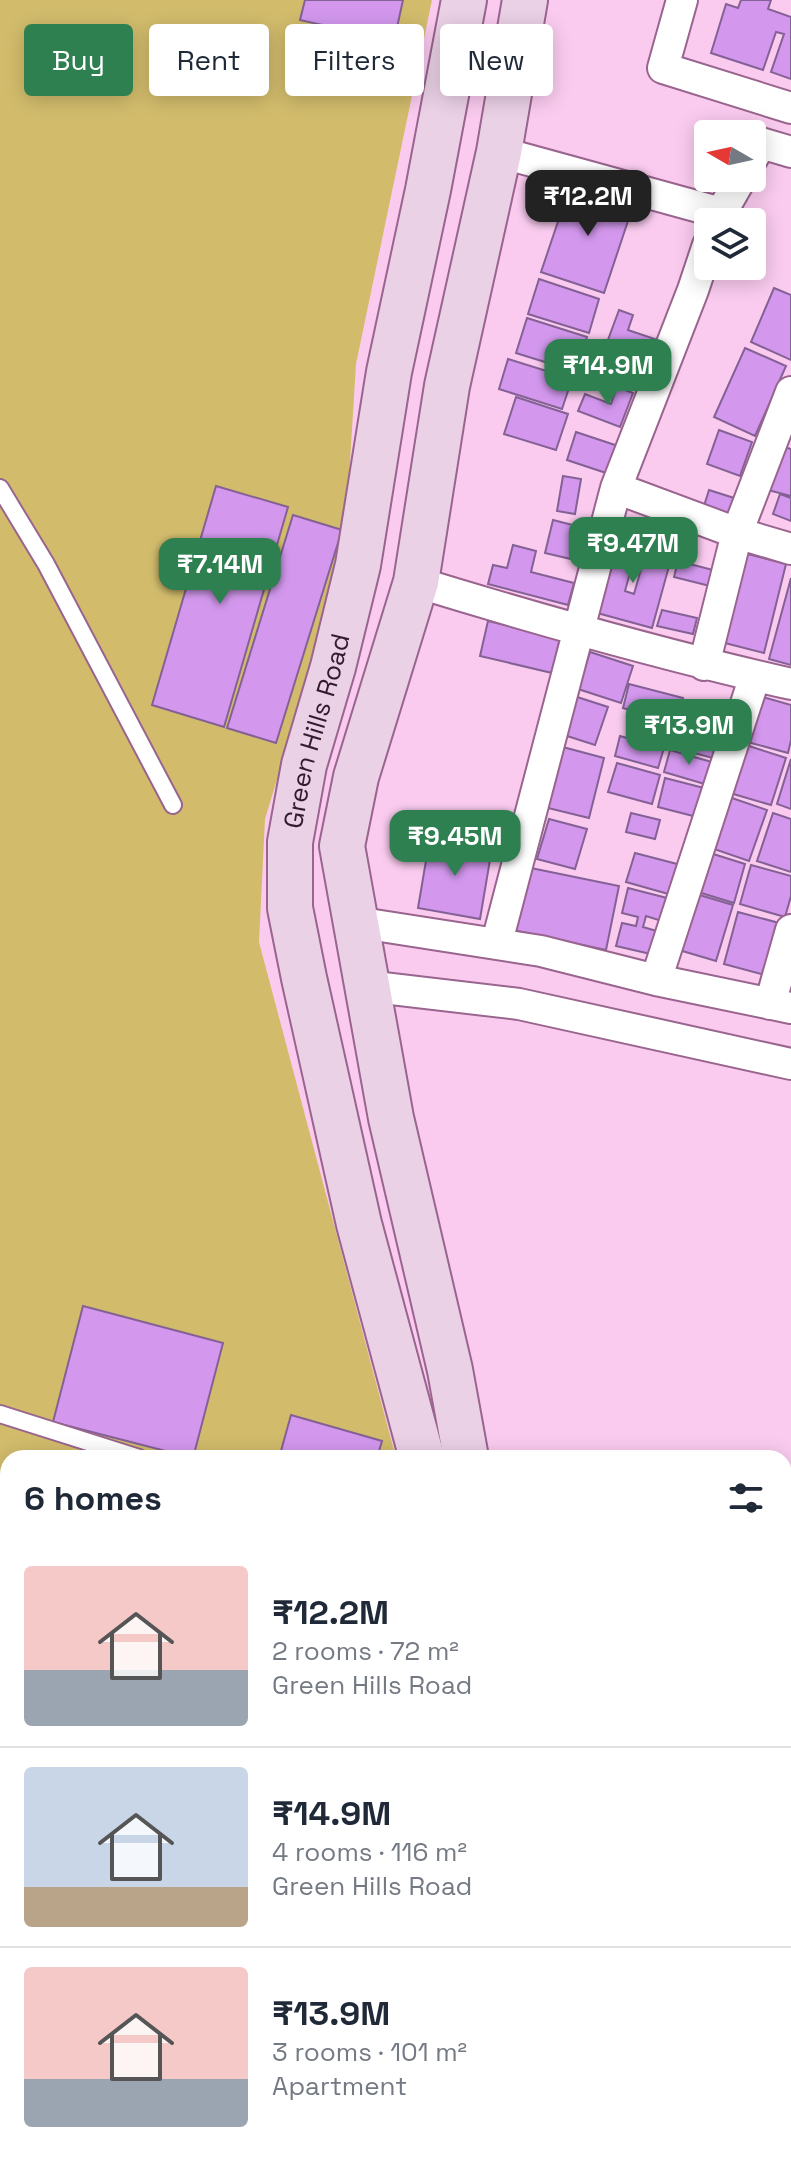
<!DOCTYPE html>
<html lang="en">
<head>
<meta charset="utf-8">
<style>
  :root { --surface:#fff; --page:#f2f2f3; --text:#1f2937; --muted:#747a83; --line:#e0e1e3; --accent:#2f8051 }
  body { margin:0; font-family:"Space Grotesk",sans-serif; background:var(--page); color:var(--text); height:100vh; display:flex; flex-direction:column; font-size:30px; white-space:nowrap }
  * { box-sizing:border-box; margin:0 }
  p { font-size:26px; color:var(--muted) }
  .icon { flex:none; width:44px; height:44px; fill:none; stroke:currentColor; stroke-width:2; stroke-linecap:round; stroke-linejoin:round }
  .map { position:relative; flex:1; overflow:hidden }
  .drawer { position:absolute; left:0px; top:1450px; width:792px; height:714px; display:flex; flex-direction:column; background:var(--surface); border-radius:24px 24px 0 0; box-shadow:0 4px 20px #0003 }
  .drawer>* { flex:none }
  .hud { position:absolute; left:24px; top:24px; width:744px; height:72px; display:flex; gap:16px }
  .needle { width:52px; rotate:279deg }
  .fabs { position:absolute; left:694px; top:120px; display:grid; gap:16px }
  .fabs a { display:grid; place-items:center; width:72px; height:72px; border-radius:8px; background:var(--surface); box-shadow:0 4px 20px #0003; font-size:40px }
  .price { position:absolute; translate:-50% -68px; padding:0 18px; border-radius:16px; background:var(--accent); color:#fff; font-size:26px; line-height:52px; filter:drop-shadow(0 2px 4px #0008) }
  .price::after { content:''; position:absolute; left:50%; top:48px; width:24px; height:18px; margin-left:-12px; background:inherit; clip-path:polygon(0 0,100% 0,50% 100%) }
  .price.active { background:#222; color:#fff }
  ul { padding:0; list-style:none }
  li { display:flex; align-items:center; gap:24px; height:200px; padding:0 24px }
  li+li { border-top:2px solid var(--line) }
  li span { display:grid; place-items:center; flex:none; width:224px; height:160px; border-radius:8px; color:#555 }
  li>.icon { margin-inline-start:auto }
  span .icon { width:96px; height:96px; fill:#fffc; stroke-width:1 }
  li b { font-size:34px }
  h2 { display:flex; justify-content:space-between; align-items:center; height:96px; padding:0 24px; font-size:34px }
  .tag { padding:0 28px; border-radius:8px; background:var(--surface); box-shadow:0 4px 20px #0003; font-size:28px; line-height:72px }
  .tag.active { background:var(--accent); color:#fff }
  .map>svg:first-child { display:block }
  .green { fill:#d2bc6c }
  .building { fill:#d398ee; stroke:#846195; stroke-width:2 }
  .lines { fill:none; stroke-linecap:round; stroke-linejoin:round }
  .lane-casing { stroke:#99648e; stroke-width:20 }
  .street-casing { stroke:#99648e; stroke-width:34 }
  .secondary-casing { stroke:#99648e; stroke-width:48 }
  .lane { stroke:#fff; stroke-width:16 }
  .street { stroke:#fff; stroke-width:30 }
  .secondary { stroke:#ebd1e6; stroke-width:44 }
  .labels { text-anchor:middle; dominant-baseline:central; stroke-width:7; stroke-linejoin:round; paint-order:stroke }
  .street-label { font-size:26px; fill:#311b2c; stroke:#facbef }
</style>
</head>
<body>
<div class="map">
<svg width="791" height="2163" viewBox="0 0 791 2163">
  <rect width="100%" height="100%" fill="#facbef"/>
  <path class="green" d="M0,0H432L356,364L344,560L265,819L259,942L396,1458H8V2156H458L459,2163H0Z"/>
  <path class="building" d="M305,0H403L394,41L300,20Z
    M741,0H771L768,9L791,17V79L771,72L784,34L776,32L763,70L711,53L726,4L738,8Z
    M571,183L634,203L604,293L541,272Z
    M539,279L599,299L589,333L528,314Z
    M774,288L791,295V360L751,342Z
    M619,310L633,315L628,330L655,339L649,355L623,346L620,353L605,348Z
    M527,318L587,337L577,372L516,353Z
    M745,348L786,366L755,436L714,417Z
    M508,359L572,379L562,409L499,389Z
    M617,387L633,393L620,427L578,411L585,394L611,404Z
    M516,397L568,414L556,450L504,434Z
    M719,430L752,442L740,476L707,464Z
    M576,432L627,449L618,477L567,460Z
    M777,445L791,449V496L764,489Z
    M563,476L581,479L575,514L557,511Z
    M216,486L288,507L224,727L152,705Z
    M709,490L734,498L727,517L703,509Z
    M780,494L791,498V521L773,514Z
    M293,515L342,530L276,743L227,728Z
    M553,520L600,532L592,564L545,553Z
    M649,541L674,548L652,628L590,611L614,545L636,551L625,591L634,594Z
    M513,545L536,551L531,572L574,583L568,605L488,584L493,565L507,568Z
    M740,552L786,564L764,653L717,641Z
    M678,561L713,570L710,586L674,577Z
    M791,578V665L769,659Z
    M662,610L697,618L693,634L657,626Z
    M488,621L560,638L552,673L480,656Z
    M590,652L633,666L621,703L578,689Z
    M629,684L683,698L677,721L663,716L655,745L664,748L658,768L615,756L620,736L645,743L653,717L623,708Z
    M756,695L791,705V740L788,753L744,741Z
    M574,696L608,707L595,745L561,734Z
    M688,705L728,717L722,736L682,725Z
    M677,727L722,739L717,759L671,747Z
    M746,745L786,758L771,805L730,793Z
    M559,746L604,758L589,818L544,807Z
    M670,750L715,763L708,785L664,772Z
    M791,759V809L777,804Z
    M617,763L660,775L652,804L608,792Z
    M665,778L704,788L697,817L658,807Z
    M729,797L767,810L749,861L711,848Z
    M631,813L660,820L655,839L626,832Z
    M773,813L791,819V872L757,861Z
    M549,819L587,829L575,869L537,859Z
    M430,837L492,848L480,919L418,908Z
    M635,853L681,865L672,895L626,882Z
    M710,853L745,864L734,903L698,892Z
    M751,865L791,876V896L785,917L740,904Z
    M526,867L619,886L606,950L513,930Z
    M628,888L671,899L665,922L646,916L643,927L660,932L655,955L616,946L622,923L636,926L638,917L622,913Z
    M696,894L733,905L716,961L679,950Z
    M738,912L783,924L769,976L724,964Z
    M83,1306L223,1343L193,1458L53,1422Z
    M291,1415L382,1441L377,1458H279Z"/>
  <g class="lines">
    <defs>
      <path id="lane" d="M0,488L46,564L173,805
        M0,1414L139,1458
        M784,1477L791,1476
        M205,2156L214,2163
        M113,2163L116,2156"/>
      <path id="street" d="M682,0L663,68L791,108
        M499,152L721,213L717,222
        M752,159L761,143L791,152
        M721,213L741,178
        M616,488L737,533L791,549
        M416,582C540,620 664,655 791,684
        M704,665L737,533L791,392
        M355,922L541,951L656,980L791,1008
        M497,942L616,488L693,290L708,245
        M656,980L755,676
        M366,986L519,1004L791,1064
        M770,1004L791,930"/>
      <g id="secondary">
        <path id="s1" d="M422,1458L359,1224L304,978L290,908V842L304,765L333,667L358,565L389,372L428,190L464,0"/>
        <path d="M466,1458L450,1370L391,1118L342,846L356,777L416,582L447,386L499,152L525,0"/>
        <path d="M486,2156L487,2163"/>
        <path d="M543,2156L544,2163"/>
      </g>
    </defs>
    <use href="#lane" class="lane-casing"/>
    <use href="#street" class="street-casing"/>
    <use href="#secondary" class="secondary-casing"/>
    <use href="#lane" class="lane"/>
    <use href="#street" class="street"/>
    <use href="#secondary" class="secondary"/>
  </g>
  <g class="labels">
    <g class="street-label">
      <text stroke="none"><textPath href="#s1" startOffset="746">Green Hills Road</textPath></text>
    </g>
  </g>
</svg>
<div class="fabs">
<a><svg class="needle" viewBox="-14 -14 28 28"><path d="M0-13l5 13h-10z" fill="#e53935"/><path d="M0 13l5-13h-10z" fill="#747a83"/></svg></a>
<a><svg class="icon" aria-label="layers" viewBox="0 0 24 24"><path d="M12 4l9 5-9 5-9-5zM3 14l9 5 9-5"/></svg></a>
</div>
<b class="price active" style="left:588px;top:238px">₹12.2M</b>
<b class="price" style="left:608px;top:407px">₹14.9M</b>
<b class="price" style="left:633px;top:585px">₹9.47M</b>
<b class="price" style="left:220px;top:606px">₹7.14M</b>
<b class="price" style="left:689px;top:767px">₹13.9M</b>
<b class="price" style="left:455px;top:878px">₹9.45M</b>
<div class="hud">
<a class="tag active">Buy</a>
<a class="tag">Rent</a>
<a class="tag">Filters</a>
<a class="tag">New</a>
</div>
<section class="drawer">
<h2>6 homes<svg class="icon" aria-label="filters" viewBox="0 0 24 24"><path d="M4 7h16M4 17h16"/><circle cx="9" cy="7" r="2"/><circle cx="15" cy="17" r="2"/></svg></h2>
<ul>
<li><span style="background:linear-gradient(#f6c9c9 65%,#9aa5b1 0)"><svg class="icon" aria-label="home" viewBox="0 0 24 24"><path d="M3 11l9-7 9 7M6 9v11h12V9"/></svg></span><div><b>₹12.2M</b><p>2 rooms · 72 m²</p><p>Green Hills Road</p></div></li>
<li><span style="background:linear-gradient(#c9d6e8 75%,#b9a48a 0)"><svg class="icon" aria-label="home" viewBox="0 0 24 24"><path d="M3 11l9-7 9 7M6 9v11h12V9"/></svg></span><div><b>₹14.9M</b><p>4 rooms · 116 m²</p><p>Green Hills Road</p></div></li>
<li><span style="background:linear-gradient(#f6c9c9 70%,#9aa5b1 0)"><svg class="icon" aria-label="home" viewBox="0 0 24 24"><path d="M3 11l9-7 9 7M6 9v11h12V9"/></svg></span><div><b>₹13.9M</b><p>3 rooms · 101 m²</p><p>Apartment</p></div></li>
</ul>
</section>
</div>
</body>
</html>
